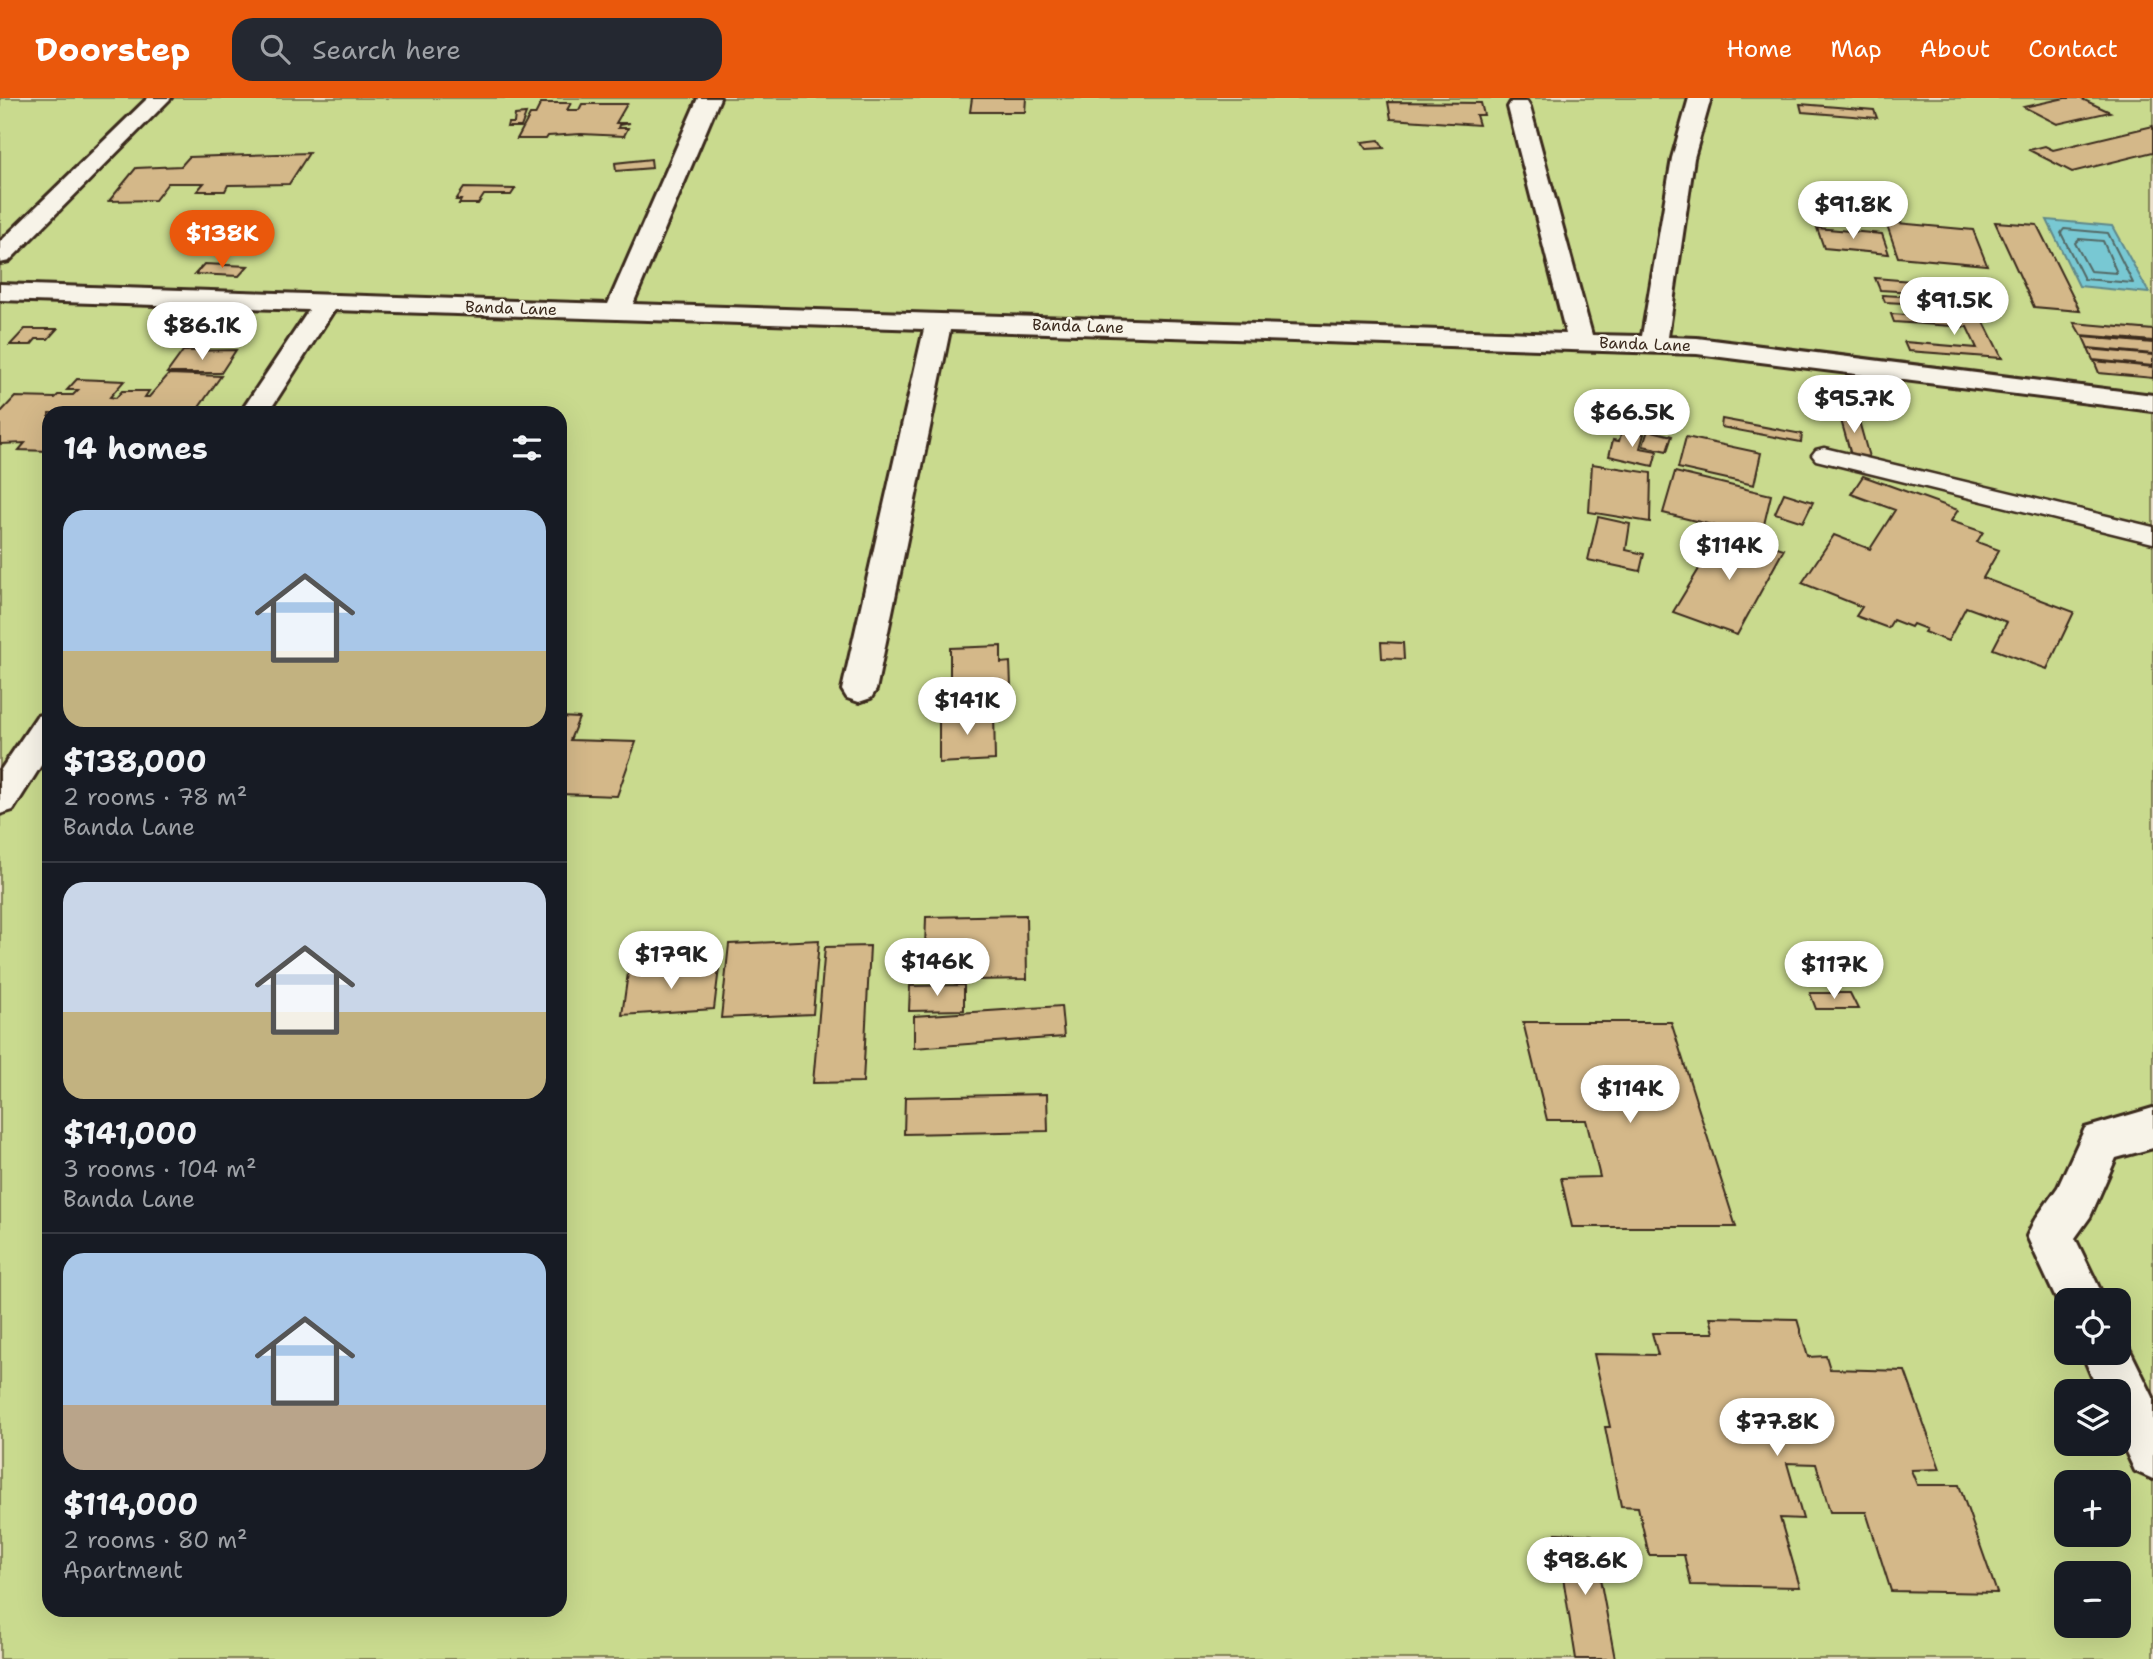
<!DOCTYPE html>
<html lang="en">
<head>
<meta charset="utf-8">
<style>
  :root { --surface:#171b24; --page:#242831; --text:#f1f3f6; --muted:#9ea1a6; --line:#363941; --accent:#ea580c }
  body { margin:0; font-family:"Shantell Sans",sans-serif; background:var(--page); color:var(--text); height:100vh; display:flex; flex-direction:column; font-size:26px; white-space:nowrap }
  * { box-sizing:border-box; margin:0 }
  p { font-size:23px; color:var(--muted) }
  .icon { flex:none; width:38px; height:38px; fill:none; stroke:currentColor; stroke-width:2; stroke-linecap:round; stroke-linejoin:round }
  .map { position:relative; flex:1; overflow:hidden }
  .drawer { position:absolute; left:42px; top:308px; width:525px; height:1211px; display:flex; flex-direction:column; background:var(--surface); border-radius:21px; box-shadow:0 7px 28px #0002 }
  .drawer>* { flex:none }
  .tools { position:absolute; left:2054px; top:1190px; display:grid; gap:14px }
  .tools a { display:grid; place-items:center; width:77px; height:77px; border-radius:14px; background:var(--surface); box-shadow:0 7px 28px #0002; font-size:35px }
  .price { position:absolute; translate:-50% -60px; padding:0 16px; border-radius:24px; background:#fff; color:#222; font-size:23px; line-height:46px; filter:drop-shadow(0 2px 4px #0008) }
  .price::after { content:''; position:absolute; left:50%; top:42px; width:21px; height:16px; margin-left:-10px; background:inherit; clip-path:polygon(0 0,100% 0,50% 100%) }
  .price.active { background:var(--accent); color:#fff }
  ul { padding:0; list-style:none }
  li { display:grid; align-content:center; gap:14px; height:371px; padding:0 21px }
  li+li { border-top:2px solid var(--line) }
  li span { display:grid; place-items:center; height:217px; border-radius:21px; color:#555 }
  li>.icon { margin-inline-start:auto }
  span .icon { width:126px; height:126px; fill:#fffc; stroke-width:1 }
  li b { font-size:30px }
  h2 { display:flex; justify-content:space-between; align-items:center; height:84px; padding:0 21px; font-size:30px }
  header { display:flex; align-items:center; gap:42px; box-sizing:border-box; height:98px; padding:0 35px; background:var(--accent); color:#fff }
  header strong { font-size:33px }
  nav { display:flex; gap:38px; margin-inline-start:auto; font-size:24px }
  .search { width:490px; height:63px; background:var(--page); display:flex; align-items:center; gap:18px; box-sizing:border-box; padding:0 24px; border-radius:21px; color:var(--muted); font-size:26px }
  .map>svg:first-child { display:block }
  .green { fill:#c9da8e; stroke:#828256; stroke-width:2; fill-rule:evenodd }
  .water { fill:#78c8d3; stroke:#60898b; stroke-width:2 }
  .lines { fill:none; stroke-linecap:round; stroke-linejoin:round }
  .shore { stroke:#536966; stroke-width:2 }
  .building { fill:#d4b889; stroke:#3b2a1e; stroke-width:2 }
  .lane-casing { stroke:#3b2a1e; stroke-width:5 }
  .street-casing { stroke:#3b2a1e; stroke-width:6 }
  .lane { fill:#f7f3e8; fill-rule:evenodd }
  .street { fill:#f7f3e8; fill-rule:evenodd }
  .labels { text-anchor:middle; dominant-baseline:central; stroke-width:5; stroke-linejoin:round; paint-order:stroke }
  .far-street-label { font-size:16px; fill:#3b2a1e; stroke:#f7f3e8 }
</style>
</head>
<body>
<header>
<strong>Doorstep</strong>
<div class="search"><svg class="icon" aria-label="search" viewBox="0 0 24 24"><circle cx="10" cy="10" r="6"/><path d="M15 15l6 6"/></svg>Search here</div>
<nav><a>Home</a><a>Map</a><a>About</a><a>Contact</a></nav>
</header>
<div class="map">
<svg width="2153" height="1561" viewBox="0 0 2153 1561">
  <rect width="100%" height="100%" fill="#ece1cc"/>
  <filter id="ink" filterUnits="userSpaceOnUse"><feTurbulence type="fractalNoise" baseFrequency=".0143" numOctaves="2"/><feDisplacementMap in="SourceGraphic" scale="14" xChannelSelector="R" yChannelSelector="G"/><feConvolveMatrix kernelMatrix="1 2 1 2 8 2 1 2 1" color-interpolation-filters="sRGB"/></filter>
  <g filter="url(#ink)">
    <path class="green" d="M0,0H2153V1561H0ZM49,315H560V1512H49ZM2067,1202H2119V1255H2067ZM2067,1293H2119V1346H2067ZM2067,1384H2119V1437H2067ZM2067,1475H2119V1528H2067Z"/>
    <path class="water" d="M2047,122L2112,128L2149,195L2079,188Z"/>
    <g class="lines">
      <path class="shore" d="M2064,131L2108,135L2133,185L2084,181L2061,135Z
        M2079,141L2103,143L2117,175L2090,173L2075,145Z"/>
    </g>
    <path class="building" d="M972,0H1026L1025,14H970Z
      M2065,0H2080L2110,14L2057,26L2024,9Z
      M1388,4L1481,5L1484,17H1476L1479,27L1391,21Z
      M541,5H571L567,12H579L582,6H627L616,25H630L619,27L618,30H628L624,38L581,36L548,38L546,41H517L530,17H535Z
      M1800,6L1874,12L1877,20L1802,14Z
      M526,16L521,29H507L508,25H514L515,17Z
      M2153,28V54L2072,74L2029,52L2045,48L2053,52Z
      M1379,42L1384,50L1367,51L1362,44Z
      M309,55L289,86L228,87L225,93H197L204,85H168L155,102L109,103L136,70L181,68L189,59Z
      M651,61L652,70L616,73L615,65Z
      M464,90L515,91L511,97H484L478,106H459L461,102H456Z
      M1886,124L1973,132L1987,167L1898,159Z
      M1995,124L2037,127L2080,213L2034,209Z
      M1817,130L1882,136L1889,156L1824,150Z
      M204,166L248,168L239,178L195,176Z
      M1875,180L1911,183L1915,194L1880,192Z
      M1882,197L1952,201L1956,208L1885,204Z
      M1891,216L1983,222L2002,260L1908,253L1904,244L1977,250L1967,229L1894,224Z
      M2074,225L2153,232V243L2081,237Z
      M25,231H57L48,241H36L31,247H10Z
      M2083,239L2153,245V256L2088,250Z
      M2088,251L2153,257V268L2093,262Z
      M236,252L221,275H167L183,253Z
      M2094,263L2153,269V280L2099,275Z
      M169,276L221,278L195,315H49V353L19,352L25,345L0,346V315L15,299L55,300L58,297H73L78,292H67L77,281L124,283L110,299L116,300L122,293H149L145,299H149Z
      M1839,315L1857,316L1869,359L1851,357Z
      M1722,321L1802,336L1801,344L1721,329Z
      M1622,332L1644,336L1640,350L1657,353L1653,368L1609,358L1613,342L1619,343Z
      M1648,332L1672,338L1667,353L1643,348Z
      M1686,339L1761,355L1754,387L1678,370Z
      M1592,366L1651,375L1650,424L1589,414Z
      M1675,374L1771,397L1761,439L1663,415Z
      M1863,378L1958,412L1951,423L1983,434L1977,444L1999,452L1983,480L2074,514L2047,571L1993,551L2007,524L1966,509L1948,543L1924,534L1926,531L1913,526L1911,529L1893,522L1888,530L1856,518L1862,509L1802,485L1834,437L1870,451L1895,412L1851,396Z
      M1784,395L1813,404L1803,424L1775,415Z
      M1598,419L1630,426L1626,452L1644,456L1640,473L1588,462Z
      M1722,433L1784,451L1737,537L1673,514Z
      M1381,544L1403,545L1404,561L1382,560Z
      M1001,548V565L1010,564L1012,611L950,613V550Z
      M994,614L995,662L939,665V616Z
      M560,619L579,620L570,642L636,644L617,698L560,696Z
      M1026,817L1027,881L924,883L926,819Z
      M819,842L813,916L721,920L729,846Z
      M870,848L863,984L813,985L825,849Z
      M719,870L714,911L622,917L628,875Z
      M964,887V912L909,913L910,888Z
      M1810,895H1850L1858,911H1816Z
      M1061,908L1064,939L914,950V918Z
      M1523,924H1671L1736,1129H1572L1561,1080L1600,1079L1586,1022H1547Z
      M1047,996L1048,1033L904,1036L905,999Z
      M1710,1219L1797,1221L1808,1259L1826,1258L1830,1271L1905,1273L1940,1371L1911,1372L1917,1387H1959L1997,1495L1891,1493L1866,1414H1830L1816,1366L1787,1365L1803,1421L1780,1420L1800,1489L1691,1487L1684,1457H1649L1638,1409L1621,1408L1605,1329H1610L1594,1256L1658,1257L1652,1235H1714Z
      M1556,1435L1592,1437L1615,1561H1576Z"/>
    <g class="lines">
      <defs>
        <path id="lane" d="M1824,350L2153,429V445L1816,362L1812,357L1816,352Z"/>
        <path id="street" d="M148,0H171L9,163L0,165V144Z
          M698,0H720L633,206L1566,236L1508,9L1511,4H1527L1530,9L1592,237L1642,238L1672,60L1689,0H1711L1694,60L1668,239L1697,240L2153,297V313L1697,256L950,232L876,592L871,600L859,604L847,600L842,592L924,231L334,212L268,315H240L309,212L0,202V186L608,206Z
          M49,615V655L13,712L0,716V673L37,618Z
          M2153,1010V1050L2116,1060L2090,1119L2075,1140L2105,1202H2067V1219L2064,1218L2027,1138L2034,1123L2058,1089L2085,1030Z
          M2119,1236L2123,1238L2153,1299V1381L2135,1373L2119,1339V1293H2098L2082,1255H2119Z"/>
      </defs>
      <use href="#lane" class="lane-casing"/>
      <use href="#street" class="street-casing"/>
      <use href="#lane" class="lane"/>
      <use href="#street" class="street"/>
    </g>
  </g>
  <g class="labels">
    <g class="far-street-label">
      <text transform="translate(511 210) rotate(2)">Banda Lane</text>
      <text transform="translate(1078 228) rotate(2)">Banda Lane</text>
      <text transform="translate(1645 246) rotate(2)">Banda Lane</text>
    </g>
  </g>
</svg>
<div class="tools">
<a><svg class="icon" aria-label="locate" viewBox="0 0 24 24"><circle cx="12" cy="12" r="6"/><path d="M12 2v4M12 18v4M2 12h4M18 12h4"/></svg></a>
<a><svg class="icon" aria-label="layers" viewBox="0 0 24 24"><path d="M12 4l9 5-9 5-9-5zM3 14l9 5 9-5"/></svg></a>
<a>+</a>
<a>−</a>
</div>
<b class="price" style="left:1853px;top:143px">$91.8K</b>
<b class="price active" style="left:222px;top:172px">$138K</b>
<b class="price" style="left:1954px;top:239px">$91.5K</b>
<b class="price" style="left:202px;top:264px">$86.1K</b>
<b class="price" style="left:1854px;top:337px">$95.7K</b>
<b class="price" style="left:1632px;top:351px">$66.5K</b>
<b class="price" style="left:1729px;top:484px">$114K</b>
<b class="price" style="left:967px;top:639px">$141K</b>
<b class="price" style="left:671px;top:893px">$179K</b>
<b class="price" style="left:937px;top:900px">$146K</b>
<b class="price" style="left:1834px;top:903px">$117K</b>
<b class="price" style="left:1630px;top:1027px">$114K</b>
<b class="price" style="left:1777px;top:1360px">$77.8K</b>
<b class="price" style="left:1585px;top:1499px">$98.6K</b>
<section class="drawer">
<h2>14 homes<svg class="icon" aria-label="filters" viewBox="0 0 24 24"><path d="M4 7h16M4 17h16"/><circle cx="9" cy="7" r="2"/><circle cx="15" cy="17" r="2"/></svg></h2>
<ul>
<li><span style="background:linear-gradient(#a9c7e8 65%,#c2b280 0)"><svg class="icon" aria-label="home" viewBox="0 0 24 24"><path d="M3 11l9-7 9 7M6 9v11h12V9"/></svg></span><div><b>$138,000</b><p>2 rooms · 78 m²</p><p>Banda Lane</p></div></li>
<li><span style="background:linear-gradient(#c9d6e8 60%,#c2b280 0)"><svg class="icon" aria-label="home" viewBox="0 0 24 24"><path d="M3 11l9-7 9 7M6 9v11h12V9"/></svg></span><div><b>$141,000</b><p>3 rooms · 104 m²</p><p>Banda Lane</p></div></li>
<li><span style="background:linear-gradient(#a9c7e8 70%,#b9a48a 0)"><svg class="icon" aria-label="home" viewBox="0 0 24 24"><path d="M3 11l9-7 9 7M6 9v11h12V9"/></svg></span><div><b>$114,000</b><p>2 rooms · 80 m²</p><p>Apartment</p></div></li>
</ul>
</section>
</div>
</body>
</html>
